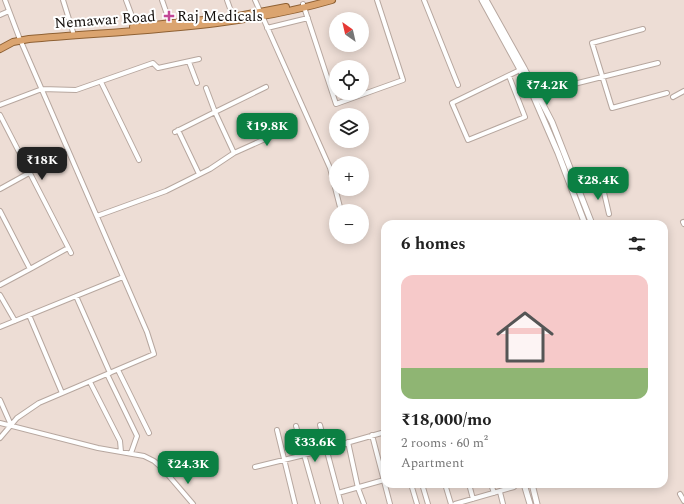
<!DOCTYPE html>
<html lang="en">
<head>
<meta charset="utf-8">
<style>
  :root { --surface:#fff; --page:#f6f6f6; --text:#222; --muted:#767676; --accent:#0b8043 }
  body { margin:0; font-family:Spectral,serif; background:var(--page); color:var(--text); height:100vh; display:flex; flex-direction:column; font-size:15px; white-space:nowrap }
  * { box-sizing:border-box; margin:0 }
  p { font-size:13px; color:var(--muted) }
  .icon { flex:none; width:22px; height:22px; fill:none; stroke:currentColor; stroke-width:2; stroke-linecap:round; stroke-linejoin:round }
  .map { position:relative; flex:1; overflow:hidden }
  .details { position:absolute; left:381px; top:220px; width:287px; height:268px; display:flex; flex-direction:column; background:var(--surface); border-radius:12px; box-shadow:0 2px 10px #0003 }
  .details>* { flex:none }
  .needle { width:26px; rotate:326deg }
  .fabs { position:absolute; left:329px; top:12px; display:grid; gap:8px }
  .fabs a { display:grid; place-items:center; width:40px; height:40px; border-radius:50%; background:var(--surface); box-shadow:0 2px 10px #0003; font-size:20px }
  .price { position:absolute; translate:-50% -34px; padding:0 9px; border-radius:8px; background:var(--accent); color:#fff; font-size:13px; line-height:26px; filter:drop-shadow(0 1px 2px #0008) }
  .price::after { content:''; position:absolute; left:50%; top:24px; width:12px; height:9px; margin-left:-6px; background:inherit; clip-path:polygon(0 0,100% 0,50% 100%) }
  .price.active { background:#222; color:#fff }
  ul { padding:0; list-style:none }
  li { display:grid; align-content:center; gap:8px; height:212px; padding:0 20px }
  li span { display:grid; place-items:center; height:124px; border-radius:12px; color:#555 }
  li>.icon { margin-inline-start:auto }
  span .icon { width:72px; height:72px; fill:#fffc; stroke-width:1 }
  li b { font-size:17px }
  h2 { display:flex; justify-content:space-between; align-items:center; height:48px; padding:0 20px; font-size:17px }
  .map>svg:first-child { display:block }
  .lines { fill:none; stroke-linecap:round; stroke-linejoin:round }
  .minor-casing { stroke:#b7a79f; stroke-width:6 }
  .tertiary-casing { stroke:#b7a79f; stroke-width:7 }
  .trunk-casing { stroke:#8f6134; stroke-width:8 }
  .minor { stroke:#fff; stroke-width:4 }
  .tertiary { stroke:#fff; stroke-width:5 }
  .trunk { stroke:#dba46f; stroke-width:6 }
  .poi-dot { fill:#c34796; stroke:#fff; stroke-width:1.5 }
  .labels { text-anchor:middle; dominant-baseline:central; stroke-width:4; stroke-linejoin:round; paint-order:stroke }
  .poi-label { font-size:15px; fill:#120d0a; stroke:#fff; text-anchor:start }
  .street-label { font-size:15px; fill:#120d0a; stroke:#fff }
</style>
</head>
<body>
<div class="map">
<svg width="684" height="504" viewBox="0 0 684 504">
  <rect width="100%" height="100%" fill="#edddd5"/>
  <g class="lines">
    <defs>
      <path id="minor" d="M63,0L73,32
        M126,0L136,27
        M162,0L170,23
        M227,0L233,17
        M255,0L330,168L341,211
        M424,0L458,85
        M303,4L336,104L403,80L377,0
        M0,15L9,11
        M267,28L308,18
        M643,29L592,43L612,108L667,93
        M189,62L197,83
        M509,76L525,117L468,140L452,103L522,69
        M101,82L139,160
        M206,88L215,112L266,87
        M538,93L658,63
        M673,97L684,91
        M0,105L42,89L76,90L153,63L158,68L199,59
        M0,115L71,253
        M178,130L199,174
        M234,153L294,126
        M578,188L602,184L609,214
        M0,189L29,173
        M0,211L30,269L0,285
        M97,216L166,191L210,169L234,153L215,112L175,132
        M683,222L684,224
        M30,269L68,248
        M0,295L15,321
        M76,296L110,373
        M29,315L62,393
        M0,327L123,277
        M118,370L149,433
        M107,374L137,436L131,453
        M90,382L120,441L121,452
        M0,400L11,425
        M0,423L98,448L144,456L154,461L163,469L193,504
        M320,425L341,504
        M296,426L318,504
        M277,430L295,504
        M372,435L390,504
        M0,438L17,418L39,403L154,354L147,332L19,37L5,0
        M348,442L358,488L364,504
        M255,467L304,455L385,432
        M411,484L417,504
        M422,484L428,504
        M445,484L451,504
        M469,484L473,499
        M491,484L494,493
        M500,492L503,504
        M338,493L384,480
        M680,494L684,501
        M455,504L514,487"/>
      <path id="tertiary" d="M482,0L529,86L558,153L585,224
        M486,0L524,68L552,122L592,224
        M524,484L530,504
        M532,484L537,504"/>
      <path id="trunk" d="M133,27L233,17L286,7
        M0,49L13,42L29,39C130,30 233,29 332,0"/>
    </defs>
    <use href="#minor" class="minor-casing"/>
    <use href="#tertiary" class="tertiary-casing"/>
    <use href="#trunk" class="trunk-casing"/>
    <use href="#minor" class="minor"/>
    <use href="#tertiary" class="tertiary"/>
    <use href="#trunk" class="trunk"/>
  </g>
  <path class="poi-dot" d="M167 10h4v4h4v4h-4v4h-4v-4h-4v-4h4z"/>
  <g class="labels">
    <g class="poi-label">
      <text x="177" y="16">Raj Medicals</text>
    </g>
    <g class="street-label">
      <text transform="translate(105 20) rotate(-4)">Nemawar Road</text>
    </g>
  </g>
</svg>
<div class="fabs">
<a><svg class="needle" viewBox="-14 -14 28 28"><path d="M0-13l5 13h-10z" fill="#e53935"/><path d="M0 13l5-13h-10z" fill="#767676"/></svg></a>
<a><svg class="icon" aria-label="locate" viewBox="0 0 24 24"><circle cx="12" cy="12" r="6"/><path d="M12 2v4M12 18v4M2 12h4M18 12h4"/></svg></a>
<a><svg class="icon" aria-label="layers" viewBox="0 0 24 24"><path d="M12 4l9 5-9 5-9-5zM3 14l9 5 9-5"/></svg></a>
<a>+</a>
<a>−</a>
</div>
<b class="price" style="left:547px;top:106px">₹74.2K</b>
<b class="price" style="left:267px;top:147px">₹19.8K</b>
<b class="price active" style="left:42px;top:181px">₹18K</b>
<b class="price" style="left:598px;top:201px">₹28.4K</b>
<b class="price" style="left:315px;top:463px">₹33.6K</b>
<b class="price" style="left:188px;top:485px">₹24.3K</b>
<section class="details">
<h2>6 homes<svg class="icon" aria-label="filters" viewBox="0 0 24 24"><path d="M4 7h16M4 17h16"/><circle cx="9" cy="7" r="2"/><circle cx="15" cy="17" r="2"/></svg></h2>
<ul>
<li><span style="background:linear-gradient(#f6c9c9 75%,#8fb573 0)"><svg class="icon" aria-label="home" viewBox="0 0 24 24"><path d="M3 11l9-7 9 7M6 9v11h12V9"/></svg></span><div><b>₹18,000/mo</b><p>2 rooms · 60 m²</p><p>Apartment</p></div></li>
</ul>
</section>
</div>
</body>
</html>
